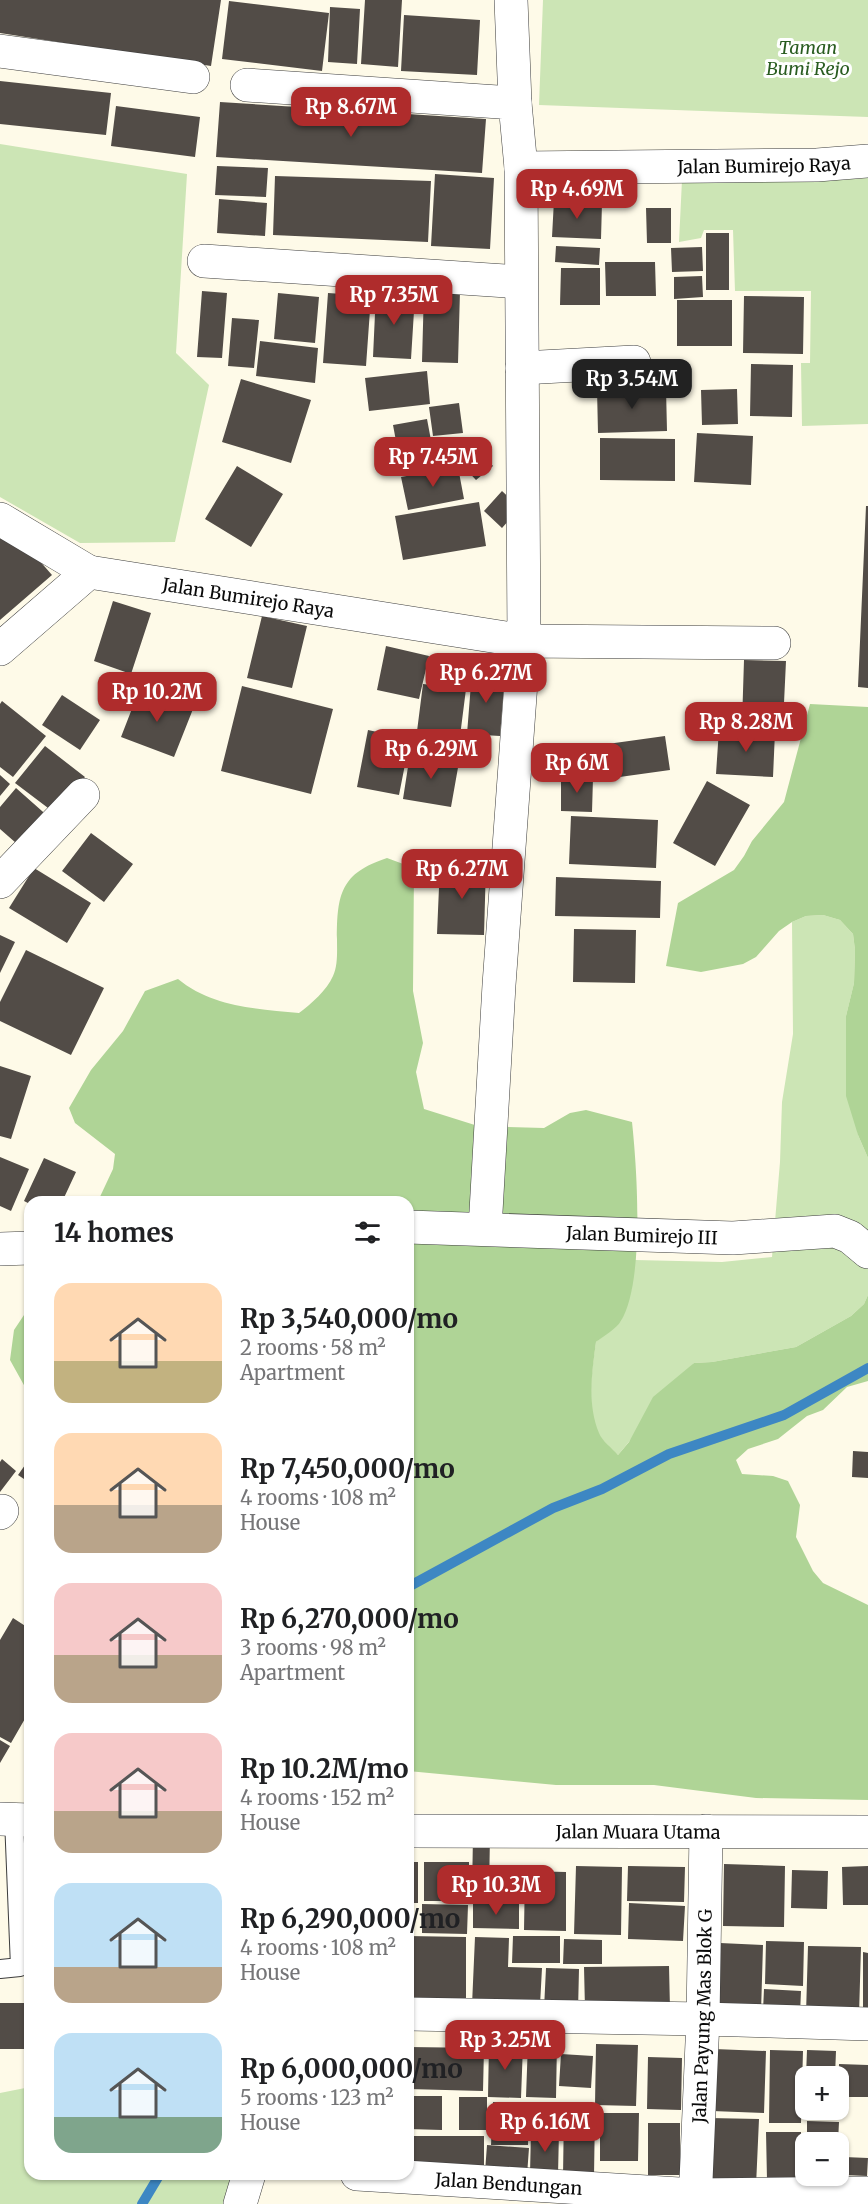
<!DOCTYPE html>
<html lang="en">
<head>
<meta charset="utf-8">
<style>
  :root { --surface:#fff; --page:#f6f6f6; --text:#202124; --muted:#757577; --accent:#af2c2c }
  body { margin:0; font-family:Merriweather,serif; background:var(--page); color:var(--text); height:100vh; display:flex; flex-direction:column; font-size:22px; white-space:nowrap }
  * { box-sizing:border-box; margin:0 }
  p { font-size:20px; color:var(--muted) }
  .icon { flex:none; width:33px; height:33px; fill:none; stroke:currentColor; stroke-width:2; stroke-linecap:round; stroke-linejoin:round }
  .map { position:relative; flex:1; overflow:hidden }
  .side { position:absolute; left:24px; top:1196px; width:390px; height:984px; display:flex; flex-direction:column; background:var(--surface); border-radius:18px; box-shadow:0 2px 4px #0004 }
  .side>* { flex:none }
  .controls { position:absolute; left:795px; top:2066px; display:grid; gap:12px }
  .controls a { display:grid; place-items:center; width:54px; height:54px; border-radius:12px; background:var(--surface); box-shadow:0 2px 4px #0004; font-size:30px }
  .price { position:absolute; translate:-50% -51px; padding:0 14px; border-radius:12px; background:var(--accent); color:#fff; font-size:20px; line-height:39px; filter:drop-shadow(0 2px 3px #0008) }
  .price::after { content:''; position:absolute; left:50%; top:36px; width:18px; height:14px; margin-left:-9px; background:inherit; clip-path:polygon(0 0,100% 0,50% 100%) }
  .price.selected { background:#222; color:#fff }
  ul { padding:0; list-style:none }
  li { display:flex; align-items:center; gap:18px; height:150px; padding:0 30px }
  li span { display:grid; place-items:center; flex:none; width:168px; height:120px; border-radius:18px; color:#555 }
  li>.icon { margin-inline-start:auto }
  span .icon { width:72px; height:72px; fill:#fffc; stroke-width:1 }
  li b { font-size:26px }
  h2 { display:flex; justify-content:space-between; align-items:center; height:72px; padding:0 30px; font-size:26px }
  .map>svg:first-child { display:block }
  .green { fill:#cce5b5 }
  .forest { fill:#afd496 }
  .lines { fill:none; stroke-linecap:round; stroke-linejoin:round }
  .stream { stroke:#3d87c3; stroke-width:10 }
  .building { fill:#524c47 }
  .lane-casing { stroke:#3d3d3d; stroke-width:20 }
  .street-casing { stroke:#3d3d3d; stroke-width:34 }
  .lane { stroke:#fff; stroke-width:18 }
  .street { stroke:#fff; stroke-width:33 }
  .labels { text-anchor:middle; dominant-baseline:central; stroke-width:6; stroke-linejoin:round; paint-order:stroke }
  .park-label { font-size:18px; font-style:italic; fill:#295c20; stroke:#fff }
  .street-label { font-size:18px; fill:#0a0a0a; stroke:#fff }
</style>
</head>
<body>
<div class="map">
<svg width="868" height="2204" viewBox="0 0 868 2204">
  <rect width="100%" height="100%" fill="#fefae8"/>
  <path class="green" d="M543,0H868V117L539,105Z
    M0,144L187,174L176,353L209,385L175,542L80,543L0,497Z
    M868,178V424L802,426L801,363H810L811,291H735L733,230H704L701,238L679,242L682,180L804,182Z
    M823,915L840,920L853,934L855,950L854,983L846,1016L858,1135L868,1158V1295L864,1304L851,1316L796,1347L712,1362L694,1363L618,1455C612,1449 603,1442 599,1435C586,1410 592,1369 596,1342L621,1321L631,1291L635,1260L722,1262L772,1257L780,1162L782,1102L793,1034L792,922L806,916Z
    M30,2087V2174H231L226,2204H0V2093Z"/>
  <path class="forest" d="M810,704L868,707V1158L858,1135L846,1096V1016L854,983L855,950L853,934L840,920L823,915L806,916L792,922L779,931L756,957L743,964L701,972L666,966L678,903L734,870L744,856L752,841L784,802Z
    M387,858L414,868L413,991L423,1043L416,1072L424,1109L478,1126L544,1128L570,1113L586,1110L632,1122C637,1168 645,1281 621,1321C616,1329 604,1336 596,1342C592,1372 587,1404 599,1433C602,1441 612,1448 618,1455L629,1442L653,1397L694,1363L712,1362L796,1347L851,1316L864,1304L868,1295V1381L847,1387L823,1410L807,1416L778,1439L748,1449L736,1460L742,1474L773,1476L788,1481L800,1505L796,1537L813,1571L823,1583L868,1605V1800L756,1798L654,1785H556L408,1771V1202L98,1201L113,1169L115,1154L75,1123L69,1108L91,1070L123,1031L145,991L178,979C212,1007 257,1009 299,1013C311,1004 327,990 333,976C338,965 337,951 337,939C337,894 341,873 387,858Z
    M30,1306V1390L25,1387L10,1360L14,1330Z"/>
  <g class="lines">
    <path class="stream" d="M408,1587L553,1508L602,1489L669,1454L784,1415L868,1368
      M142,2204L160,2174"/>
  </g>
  <path class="building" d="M0,0H221L211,66L0,33Z
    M365,0H402L398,67L361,64Z
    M229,1L329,13L322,71L222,59Z
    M330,7L360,9L357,64L328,62Z
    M404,15L480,20L477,75L401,71Z
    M0,81L111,93L106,135L0,124Z
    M220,102L486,119L482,173L216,157Z
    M116,106L200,117L195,157L111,146Z
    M217,166L268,168L266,197L215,195Z
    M435,174L494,178L490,249L431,246Z
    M275,176L431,181L428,242L273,235Z
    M219,199L267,203L265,236L217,233Z
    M554,200L602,203L601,239L552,237Z
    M646,208H671V243H647Z
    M706,233H729V290H706Z
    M556,246L600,248L599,265L555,262Z
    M702,247L703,271L672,272L671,248Z
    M605,262H655L656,296H606Z
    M561,268H600V305H560Z
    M702,276L703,297L674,299V277Z
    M424,289L460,291L458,363L422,362Z
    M202,291L227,293L222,358L197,357Z
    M376,292L415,295L411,359L373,357Z
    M278,293L319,297L315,343L274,339Z
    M328,293L371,296L366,366L323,363Z
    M744,296L804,297L803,354L743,353Z
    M677,300H732V346H677Z
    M232,318L259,320L254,368L228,366Z
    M260,341L318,348L315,383L256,376Z
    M751,364L793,365L792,417L750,416Z
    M427,371L430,404L369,411L365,378Z
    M241,379L311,400L291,463L222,442Z
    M666,388L667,431L598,433L597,389Z
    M737,389L738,424L702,425L701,390Z
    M459,403L463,433L433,436L429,407Z
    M427,419L436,467L402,473L393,425Z
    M697,433L753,436L751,485L694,482Z
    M600,438L675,439V481L600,480Z
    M478,448L493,466L476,480L460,463Z
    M237,466L283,494L251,547L205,519Z
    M458,467L464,499L408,510L401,477Z
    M502,491L520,508L502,528L484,511Z
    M479,502L486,546L403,560L395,516Z
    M866,506H868V688L858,687Z
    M10,527L52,575L0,620V536Z
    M113,601L151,613L131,674L94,661Z
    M262,616L307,626L292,688L247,678Z
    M386,646L429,656L419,699L377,690Z
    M744,660L786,661L783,724L742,723Z
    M472,671L505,673L500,736L467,734Z
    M423,684L466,689L458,752L415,747Z
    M242,686L333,709L311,794L221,771Z
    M140,688L193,709L174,757L121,737Z
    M62,695L100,720L80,750L42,725Z
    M2,701L46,736L13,777L0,767V704Z
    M719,729L775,732L773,777L716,774Z
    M368,730L410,739L399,795L357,787Z
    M665,736L670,770L598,780L593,746Z
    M45,746L85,777L56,814L15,783Z
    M410,754L459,762L451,807L403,799Z
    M0,775L10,784L0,796Z
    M561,777L593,778L592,812L561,811Z
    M707,781L750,805L715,866L673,843Z
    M16,788L51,819L24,850L0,829V807Z
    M571,816L658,820L656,868L569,864Z
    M91,833L133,864L104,902L62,871Z
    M440,864L486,865L484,935L437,934Z
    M34,868L91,903L67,943L9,908Z
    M556,877L661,881L660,918L555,916Z
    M574,929L636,930L635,983L573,982Z
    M0,935L15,942L0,973Z
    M26,950L104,988L71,1055L0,1021V1002Z
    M0,1066L31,1076L11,1139L0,1136Z
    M0,1157L29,1169L11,1211L0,1206Z
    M44,1158L76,1172L62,1202H30V1204L24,1201Z
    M853,1451L868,1452V1478L852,1477Z
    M30,1458V1483L18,1475Z
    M2,1459L16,1471L0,1492V1462Z
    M13,1618L30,1629V1710L11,1743L0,1737V1640Z
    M0,1740L10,1746L0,1763Z
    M473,1835H490L489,1893H472Z
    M408,1862H418V1903H408Z
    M424,1862H469V1901H424Z
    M724,1864L785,1866L784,1927L723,1926Z
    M576,1866L622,1867L621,1935L574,1934Z
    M628,1866L685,1867L684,1902L627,1901Z
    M868,1866V1905H843L842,1867Z
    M494,1867L521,1868L519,1899L491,1897Z
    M792,1870L828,1871L827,1909L791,1908Z
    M525,1871L566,1872V1931L524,1930Z
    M473,1903L519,1904V1929L473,1928Z
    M629,1903L685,1906L683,1941L628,1939Z
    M422,1904L468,1905L467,1934L422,1933Z
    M408,1936L466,1937V2002L408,2001Z
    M513,1936H560V1963H512Z
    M475,1937L509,1938L508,1967L542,1968L540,2005H472Z
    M564,1939L602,1940V1964H563Z
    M766,1941L804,1942L803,1986L765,1984Z
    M720,1943L763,1945L761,2012L719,2011Z
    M808,1946L861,1947L859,2015L806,2014Z
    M863,1952L868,1953V2012H863Z
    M669,1966L670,2009H585L584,1967Z
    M546,1968L579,1969L578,2011L544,2009Z
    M764,1989L801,1991L800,2014L763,2011Z
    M0,2003H30V2049H0Z
    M528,2042H557L556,2098L526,2097Z
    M489,2044L523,2045L521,2098L488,2097Z
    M596,2044L638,2045L636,2106L595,2105Z
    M408,2047L484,2048L483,2091L408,2089Z
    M714,2049L766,2051L764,2113L712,2111Z
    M770,2050L803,2051L801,2123H769Z
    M807,2050L836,2051L835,2076H806Z
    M561,2054L593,2056L591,2088L559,2086Z
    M648,2057L682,2058L681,2110L647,2109Z
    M839,2064L868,2065V2097H838Z
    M408,2096H442V2130L408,2129Z
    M459,2097H487V2130H459Z
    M493,2102L529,2104L528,2145H491Z
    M564,2110L595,2111L594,2176H563Z
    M600,2113H639L638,2161H600Z
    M709,2118L759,2119L756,2186L707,2184Z
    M807,2121L839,2122L838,2142H807Z
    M648,2123H680V2175H648Z
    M531,2130L559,2131L558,2175L530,2174Z
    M766,2132H801V2180H767Z
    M408,2136H484V2170L408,2169Z
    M487,2145L529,2148L527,2175L485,2172Z
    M844,2157L868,2158L867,2176L843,2175Z
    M806,2175H837V2180L806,2179Z"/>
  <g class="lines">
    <defs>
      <path id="lane" d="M0,1969L20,1967L14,1819"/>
      <g id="street">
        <path d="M511,0L515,103"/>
        <path d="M0,51L193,77"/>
        <path d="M247,85L515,103L521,168"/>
        <path d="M204,261L521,282"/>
        <path d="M522,368L634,362"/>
        <path d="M0,519L89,572"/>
        <path id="s1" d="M0,649L89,572L524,641L521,168L817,165L868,161"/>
        <path d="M0,882L83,795"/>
        <path id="s2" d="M408,1227L733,1238L835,1231L850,1237L868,1252"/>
        <path d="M485,1229L499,985L524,641L774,643"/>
        <path d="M0,1249L30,1248"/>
        <path d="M0,1513L2,1511"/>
        <path d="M0,1819L30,1820"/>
        <path id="s3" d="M408,1831L868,1832"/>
        <path d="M408,2014L703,2019L868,2024"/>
        <path id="s4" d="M357,2174L695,2195L868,2193"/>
        <path d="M240,2204L249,2174"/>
        <path id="s5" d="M695,2204L703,2019L706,1831"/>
      </g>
    </defs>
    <use href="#lane" class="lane-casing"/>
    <use href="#street" class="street-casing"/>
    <use href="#lane" class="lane"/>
    <use href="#street" class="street"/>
  </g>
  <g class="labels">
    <g class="park-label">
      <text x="808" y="47">Taman<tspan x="808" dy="21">Bumi Rejo</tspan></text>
    </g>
    <g class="street-label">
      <text stroke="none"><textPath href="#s1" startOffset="1274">Jalan Bumirejo Raya</textPath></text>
      <text stroke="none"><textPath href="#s1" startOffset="279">Jalan Bumirejo Raya</textPath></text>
      <text stroke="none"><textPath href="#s2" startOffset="234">Jalan Bumirejo III</textPath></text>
      <text stroke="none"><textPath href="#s3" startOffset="230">Jalan Muara Utama</textPath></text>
      <text stroke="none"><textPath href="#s5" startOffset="188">Jalan Payung Mas Blok G</textPath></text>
      <text stroke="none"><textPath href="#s4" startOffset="152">Jalan Bendungan</textPath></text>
    </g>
  </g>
</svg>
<div class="controls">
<a>+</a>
<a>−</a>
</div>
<b class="price" style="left:351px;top:138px">Rp 8.67M</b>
<b class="price" style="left:577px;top:220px">Rp 4.69M</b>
<b class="price" style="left:394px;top:326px">Rp 7.35M</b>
<b class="price selected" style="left:632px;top:410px">Rp 3.54M</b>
<b class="price" style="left:433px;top:488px">Rp 7.45M</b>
<b class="price" style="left:486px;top:704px">Rp 6.27M</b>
<b class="price" style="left:157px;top:723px">Rp 10.2M</b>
<b class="price" style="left:746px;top:753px">Rp 8.28M</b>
<b class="price" style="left:431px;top:780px">Rp 6.29M</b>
<b class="price" style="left:577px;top:794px">Rp 6M</b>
<b class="price" style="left:462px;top:900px">Rp 6.27M</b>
<b class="price" style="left:496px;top:1916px">Rp 10.3M</b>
<b class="price" style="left:505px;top:2071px">Rp 3.25M</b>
<b class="price" style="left:545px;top:2153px">Rp 6.16M</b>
<section class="side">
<h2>14 homes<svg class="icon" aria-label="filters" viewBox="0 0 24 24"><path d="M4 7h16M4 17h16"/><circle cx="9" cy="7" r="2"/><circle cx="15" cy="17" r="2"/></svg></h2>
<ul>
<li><span style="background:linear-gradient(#ffd9b3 65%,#c2b280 0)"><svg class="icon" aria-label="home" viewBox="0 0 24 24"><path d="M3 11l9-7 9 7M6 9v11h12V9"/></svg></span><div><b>Rp 3,540,000/mo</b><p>2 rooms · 58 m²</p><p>Apartment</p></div></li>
<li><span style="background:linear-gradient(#ffd9b3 60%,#b9a48a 0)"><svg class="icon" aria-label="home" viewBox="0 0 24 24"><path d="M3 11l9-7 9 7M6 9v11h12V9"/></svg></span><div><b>Rp 7,450,000/mo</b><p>4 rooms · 108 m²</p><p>House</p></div></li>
<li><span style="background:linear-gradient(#f6c9c9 60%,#b9a48a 0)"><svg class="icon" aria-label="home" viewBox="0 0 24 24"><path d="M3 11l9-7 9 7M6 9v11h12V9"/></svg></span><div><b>Rp 6,270,000/mo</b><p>3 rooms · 98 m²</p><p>Apartment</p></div></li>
<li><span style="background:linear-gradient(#f6c9c9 65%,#b9a48a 0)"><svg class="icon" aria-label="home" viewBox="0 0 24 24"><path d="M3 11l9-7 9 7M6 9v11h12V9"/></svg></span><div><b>Rp 10.2M/mo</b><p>4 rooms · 152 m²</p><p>House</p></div></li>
<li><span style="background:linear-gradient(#bfe0f5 70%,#b9a48a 0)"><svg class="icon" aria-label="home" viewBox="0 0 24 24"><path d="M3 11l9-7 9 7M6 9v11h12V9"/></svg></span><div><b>Rp 6,290,000/mo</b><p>4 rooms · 108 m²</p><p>House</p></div></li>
<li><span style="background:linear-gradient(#bfe0f5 70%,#7fa58c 0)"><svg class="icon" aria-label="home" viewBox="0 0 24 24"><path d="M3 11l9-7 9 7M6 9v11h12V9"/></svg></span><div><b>Rp 6,000,000/mo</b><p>5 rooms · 123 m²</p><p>House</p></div></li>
</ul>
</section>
</div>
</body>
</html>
